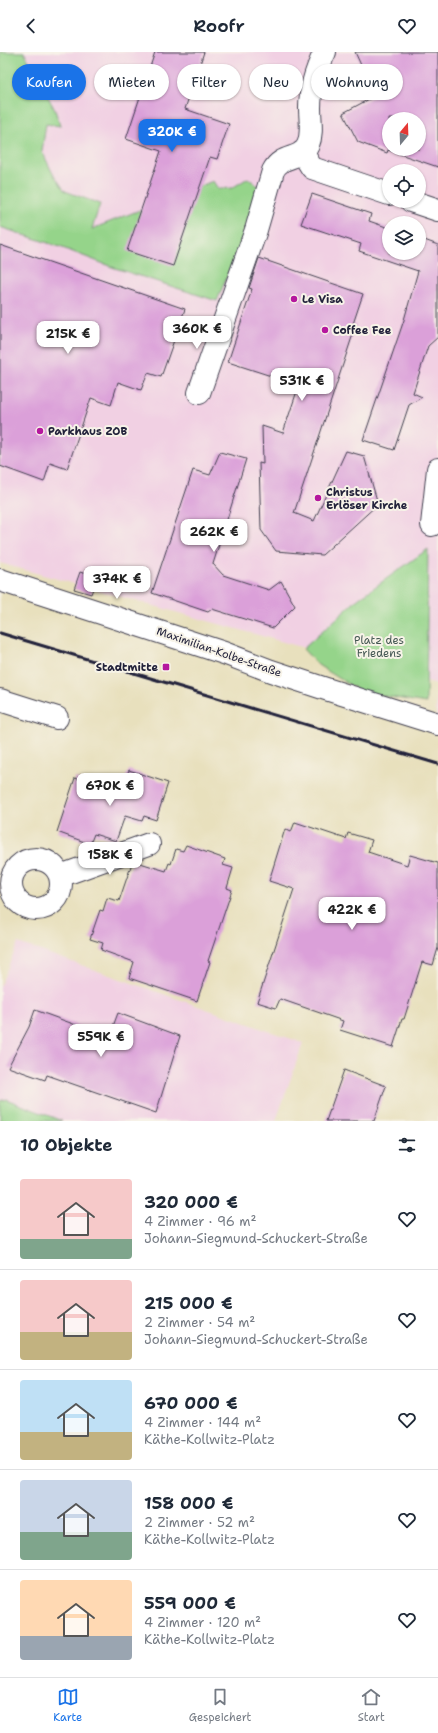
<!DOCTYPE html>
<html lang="de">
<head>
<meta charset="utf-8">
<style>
  :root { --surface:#fff; --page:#f6f6f7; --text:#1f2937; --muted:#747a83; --line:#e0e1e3; --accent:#1a73e8 }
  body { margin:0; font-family:"Shantell Sans",sans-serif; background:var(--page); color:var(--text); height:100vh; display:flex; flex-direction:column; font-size:15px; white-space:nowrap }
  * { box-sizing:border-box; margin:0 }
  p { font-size:13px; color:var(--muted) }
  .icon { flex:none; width:22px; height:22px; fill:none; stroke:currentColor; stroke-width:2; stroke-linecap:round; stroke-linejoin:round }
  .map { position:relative; height:1069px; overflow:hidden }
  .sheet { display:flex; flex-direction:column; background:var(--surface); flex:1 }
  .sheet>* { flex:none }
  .banner { position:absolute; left:12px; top:12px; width:414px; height:36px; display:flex; gap:8px }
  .needle { width:26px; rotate:19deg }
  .controls { position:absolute; left:382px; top:60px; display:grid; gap:8px }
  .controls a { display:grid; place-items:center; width:44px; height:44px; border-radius:50%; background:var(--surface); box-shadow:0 1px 3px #0004; font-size:20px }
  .price { position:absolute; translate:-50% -34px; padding:0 9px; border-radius:8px; background:#fff; color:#222; font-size:13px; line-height:26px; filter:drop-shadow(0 1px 2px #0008) }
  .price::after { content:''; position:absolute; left:50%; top:24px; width:12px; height:9px; margin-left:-6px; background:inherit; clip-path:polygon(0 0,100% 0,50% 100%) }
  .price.current { background:var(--accent); color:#fff }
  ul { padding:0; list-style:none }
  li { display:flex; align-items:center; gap:12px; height:100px; padding:0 20px }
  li+li { border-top:1px solid var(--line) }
  li span { display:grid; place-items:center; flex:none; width:112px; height:80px; border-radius:4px; color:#555 }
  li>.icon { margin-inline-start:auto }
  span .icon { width:48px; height:48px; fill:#fffc; stroke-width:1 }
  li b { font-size:17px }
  h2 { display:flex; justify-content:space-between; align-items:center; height:48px; padding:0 20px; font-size:17px }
  .chip { padding:0 14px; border-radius:18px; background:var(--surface); box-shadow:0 1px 3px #0004; font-size:14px; line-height:36px }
  .chip.current { background:var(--accent); color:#fff }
  header { display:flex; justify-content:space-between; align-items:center; height:52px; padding:0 20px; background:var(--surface); font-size:18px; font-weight:600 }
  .dock { display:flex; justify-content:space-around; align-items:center; height:56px; border-top:1px solid var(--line); background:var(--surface); font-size:11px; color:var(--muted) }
  .dock a { display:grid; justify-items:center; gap:2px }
  .dock .current { color:var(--accent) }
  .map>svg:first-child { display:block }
  .built { fill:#f1d0e3; fill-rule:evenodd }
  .green { fill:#95d48a; stroke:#5c7b62 }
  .building { fill:#dba0d9; fill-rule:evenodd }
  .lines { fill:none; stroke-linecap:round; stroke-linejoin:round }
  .street-casing { stroke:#403e4e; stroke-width:24 }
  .street { stroke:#fff; stroke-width:22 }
  .rail { stroke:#22223b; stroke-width:3 }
  .poi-dot { fill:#b5179e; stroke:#f7f3e8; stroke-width:1.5 }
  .labels { text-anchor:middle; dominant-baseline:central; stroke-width:4; stroke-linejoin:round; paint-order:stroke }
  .poi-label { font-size:11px; font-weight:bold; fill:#22223b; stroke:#f7f3e8; text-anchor:start }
  .park-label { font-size:11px; fill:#445753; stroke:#f7f3e8 }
  .street-label { font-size:11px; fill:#22223b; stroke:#f7f3e8 }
</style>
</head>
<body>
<header><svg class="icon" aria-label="back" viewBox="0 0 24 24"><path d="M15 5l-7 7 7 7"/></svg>Roofr<svg class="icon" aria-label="heart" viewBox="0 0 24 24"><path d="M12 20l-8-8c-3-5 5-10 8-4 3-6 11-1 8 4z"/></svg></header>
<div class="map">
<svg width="438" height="1069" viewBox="0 0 438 1069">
  <rect width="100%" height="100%" fill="#f7f3e8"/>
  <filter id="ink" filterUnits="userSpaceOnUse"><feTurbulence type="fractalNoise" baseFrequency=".025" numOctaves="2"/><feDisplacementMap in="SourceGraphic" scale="8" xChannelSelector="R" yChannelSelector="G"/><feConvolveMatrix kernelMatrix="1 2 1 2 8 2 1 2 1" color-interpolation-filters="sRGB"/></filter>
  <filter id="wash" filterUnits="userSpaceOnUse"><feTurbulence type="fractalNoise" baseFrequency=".012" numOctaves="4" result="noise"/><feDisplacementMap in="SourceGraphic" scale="16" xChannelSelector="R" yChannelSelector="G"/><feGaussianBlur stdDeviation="0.9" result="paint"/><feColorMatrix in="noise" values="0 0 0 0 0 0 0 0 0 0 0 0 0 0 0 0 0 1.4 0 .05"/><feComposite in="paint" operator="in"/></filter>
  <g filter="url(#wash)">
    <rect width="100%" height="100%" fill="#e8e0bd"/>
    <path class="built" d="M0,0H438V667L436,666L437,633L0,511ZM389,67H419V97H389ZM389,119H419V149H389ZM389,171H419V201H389Z
      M18,891L303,991L276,1069H56L0,1049V934Z"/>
    <path class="green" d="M0,0H24L55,58L60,74L46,72L42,99L52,120L65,139L100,152L92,177L213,129L218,137L232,136L248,126L263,138L217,249L112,215L60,195L0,175Z
      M428,497L426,651L361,640L318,613L303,597L358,547Z
      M6,1047L62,1069H0V1049Z"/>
    <g id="blocks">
      <path class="building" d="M155,0H204L185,57L229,72L217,107L210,105L173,214L127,199L161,99L126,87Z
        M355,0H438V115L388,98L387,101L358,90L343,61L375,44ZM389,67H419V97H389Z
        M312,142L371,162L369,169L389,176V201H419V186L438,193V285L428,294L413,341L422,345L409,353L394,398L363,388L404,268L418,219L359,199L361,192L301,172Z
        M0,193L185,257L161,325L148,321L141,338L118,330L111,353L91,346L67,417L50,411L44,430L0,414Z
        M259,206L363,242L353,272L356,273L294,461L314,469L346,399L364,404L378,452L322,503L276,499L261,478L259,411L263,412L262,374L283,381L299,333L228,310L252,237L249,236Z
        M220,400L246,407L213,512L223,523L269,538L281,529L295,554L273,576L212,557L208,560L152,541L193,418L210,423Z
        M80,520L97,526L91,542L74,537Z
        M129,718L168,731L156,768L144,764L142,769L125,764L116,789L94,782L90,792L57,780L75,726L117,741L122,726L125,727Z
        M295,770L346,787L348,781L372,788L368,800L407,813L410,803L438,811V896L433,913L422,910L404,967H402L393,995L340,978L343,969L280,947L276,956L257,950L294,837L269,829L285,777L291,780Z
        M186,793L225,807L223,813L233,816L227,836L232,838L208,909L210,910L197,949L129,926L134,910L101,898L103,891L90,887L100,858L103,859L107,846L119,849L132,811L137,810L166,819L169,811L171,812L176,797L183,799Z
        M35,958L109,985L118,961L180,984L156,1061L47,1023L45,1028L8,1015L29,975Z
        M344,1018L386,1034L374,1069H326Z"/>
    </g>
  </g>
  <g filter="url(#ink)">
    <use href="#blocks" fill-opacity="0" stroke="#403e4e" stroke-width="1"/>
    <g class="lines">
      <defs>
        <path id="street" d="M302,100L312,116L389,142
          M411,149L438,158
          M199,341L256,178L273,119C282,101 301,109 308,93C313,81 310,68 310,56C310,36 316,18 325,0
          M432,473L438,417
          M0,528L224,601L271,619L326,637L438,672
          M0,648L57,666
          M11 832a25 25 0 1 1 50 0a25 25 0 1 1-50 0Z
          M60,824L149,792"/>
      </defs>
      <use href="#street" class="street-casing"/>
      <use href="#street" class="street"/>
      <path class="rail" d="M0,581L438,712"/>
    </g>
  </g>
  <g class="poi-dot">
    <circle cx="294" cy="247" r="4"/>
    <circle cx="325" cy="278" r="4"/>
    <circle cx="40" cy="379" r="4"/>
    <circle cx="318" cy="446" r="4"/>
    <rect x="162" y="611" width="8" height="8" rx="2"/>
  </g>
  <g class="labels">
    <g class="poi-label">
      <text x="302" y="247">Le Visa</text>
      <text x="333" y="278">Coffee Fee</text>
      <text x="48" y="379">Parkhaus ZOB</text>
      <text x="326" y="440">Christus<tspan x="326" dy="13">Erlöser Kirche</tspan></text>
      <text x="158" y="615" text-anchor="end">Stadtmitte</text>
    </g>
    <g class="park-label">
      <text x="379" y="588">Platz des<tspan x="379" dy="13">Friedens</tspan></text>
    </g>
    <g class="street-label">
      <text transform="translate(219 600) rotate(19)">Maximilian-Kolbe-Straße</text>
    </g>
  </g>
</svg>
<div class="controls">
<a><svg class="needle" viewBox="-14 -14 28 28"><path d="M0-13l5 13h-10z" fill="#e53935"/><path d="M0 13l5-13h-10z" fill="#747a83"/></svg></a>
<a><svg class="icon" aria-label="locate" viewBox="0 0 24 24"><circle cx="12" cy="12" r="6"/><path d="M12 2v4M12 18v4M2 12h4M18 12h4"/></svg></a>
<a><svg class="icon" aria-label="layers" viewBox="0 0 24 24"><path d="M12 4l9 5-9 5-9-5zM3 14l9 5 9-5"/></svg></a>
</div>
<b class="price current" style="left:172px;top:101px">320K €</b>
<b class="price" style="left:197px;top:298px">360K €</b>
<b class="price" style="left:68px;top:303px">215K €</b>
<b class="price" style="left:302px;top:350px">531K €</b>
<b class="price" style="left:214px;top:501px">262K €</b>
<b class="price" style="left:117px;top:548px">374K €</b>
<b class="price" style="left:110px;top:755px">670K €</b>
<b class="price" style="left:110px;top:824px">158K €</b>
<b class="price" style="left:352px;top:879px">422K €</b>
<b class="price" style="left:101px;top:1006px">559K €</b>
<div class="banner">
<a class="chip current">Kaufen</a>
<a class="chip">Mieten</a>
<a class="chip">Filter</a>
<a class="chip">Neu</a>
<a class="chip">Wohnung</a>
</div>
</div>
<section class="sheet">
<h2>10 Objekte<svg class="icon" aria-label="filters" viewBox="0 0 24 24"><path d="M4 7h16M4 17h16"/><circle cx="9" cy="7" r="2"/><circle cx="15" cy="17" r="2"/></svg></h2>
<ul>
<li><span style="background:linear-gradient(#f6c9c9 75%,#7fa58c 0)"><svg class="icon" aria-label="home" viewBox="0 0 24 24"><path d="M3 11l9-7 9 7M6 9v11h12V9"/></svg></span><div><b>320 000 €</b><p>4 Zimmer · 96 m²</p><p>Johann-Siegmund-Schuckert-Straße</p></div><svg class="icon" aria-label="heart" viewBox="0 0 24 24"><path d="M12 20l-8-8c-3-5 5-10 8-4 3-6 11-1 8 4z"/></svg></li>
<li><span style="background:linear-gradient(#f6c9c9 65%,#c2b280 0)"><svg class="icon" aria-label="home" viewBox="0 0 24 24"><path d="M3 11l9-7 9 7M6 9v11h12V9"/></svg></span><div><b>215 000 €</b><p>2 Zimmer · 54 m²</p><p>Johann-Siegmund-Schuckert-Straße</p></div><svg class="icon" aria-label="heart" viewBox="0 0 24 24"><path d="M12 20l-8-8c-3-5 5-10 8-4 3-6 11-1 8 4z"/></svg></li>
<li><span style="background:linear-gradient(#bfe0f5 65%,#c2b280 0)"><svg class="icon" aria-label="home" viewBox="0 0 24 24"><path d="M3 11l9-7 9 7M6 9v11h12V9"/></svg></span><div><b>670 000 €</b><p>4 Zimmer · 144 m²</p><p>Käthe-Kollwitz-Platz</p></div><svg class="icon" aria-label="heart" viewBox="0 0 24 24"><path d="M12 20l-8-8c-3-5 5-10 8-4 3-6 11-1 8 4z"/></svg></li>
<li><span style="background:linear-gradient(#c9d6e8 65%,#7fa58c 0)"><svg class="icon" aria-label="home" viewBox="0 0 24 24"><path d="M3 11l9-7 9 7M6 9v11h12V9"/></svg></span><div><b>158 000 €</b><p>2 Zimmer · 52 m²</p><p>Käthe-Kollwitz-Platz</p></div><svg class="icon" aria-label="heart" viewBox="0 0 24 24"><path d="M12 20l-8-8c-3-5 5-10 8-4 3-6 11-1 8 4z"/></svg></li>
<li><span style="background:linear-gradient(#ffd9b3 70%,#9aa5b1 0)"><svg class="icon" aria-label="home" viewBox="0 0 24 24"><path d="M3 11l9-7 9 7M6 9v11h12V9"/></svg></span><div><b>559 000 €</b><p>4 Zimmer · 120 m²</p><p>Käthe-Kollwitz-Platz</p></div><svg class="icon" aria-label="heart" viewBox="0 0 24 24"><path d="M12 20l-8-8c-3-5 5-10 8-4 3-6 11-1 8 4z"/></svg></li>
</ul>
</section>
<nav class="dock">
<a class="current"><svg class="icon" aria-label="map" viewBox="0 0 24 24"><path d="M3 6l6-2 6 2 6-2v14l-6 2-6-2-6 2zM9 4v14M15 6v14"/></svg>Karte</a>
<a><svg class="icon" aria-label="saved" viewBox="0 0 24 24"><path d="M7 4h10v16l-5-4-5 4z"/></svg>Gespeichert</a>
<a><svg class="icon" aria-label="home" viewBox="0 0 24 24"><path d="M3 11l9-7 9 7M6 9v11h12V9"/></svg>Start</a>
</nav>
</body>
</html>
